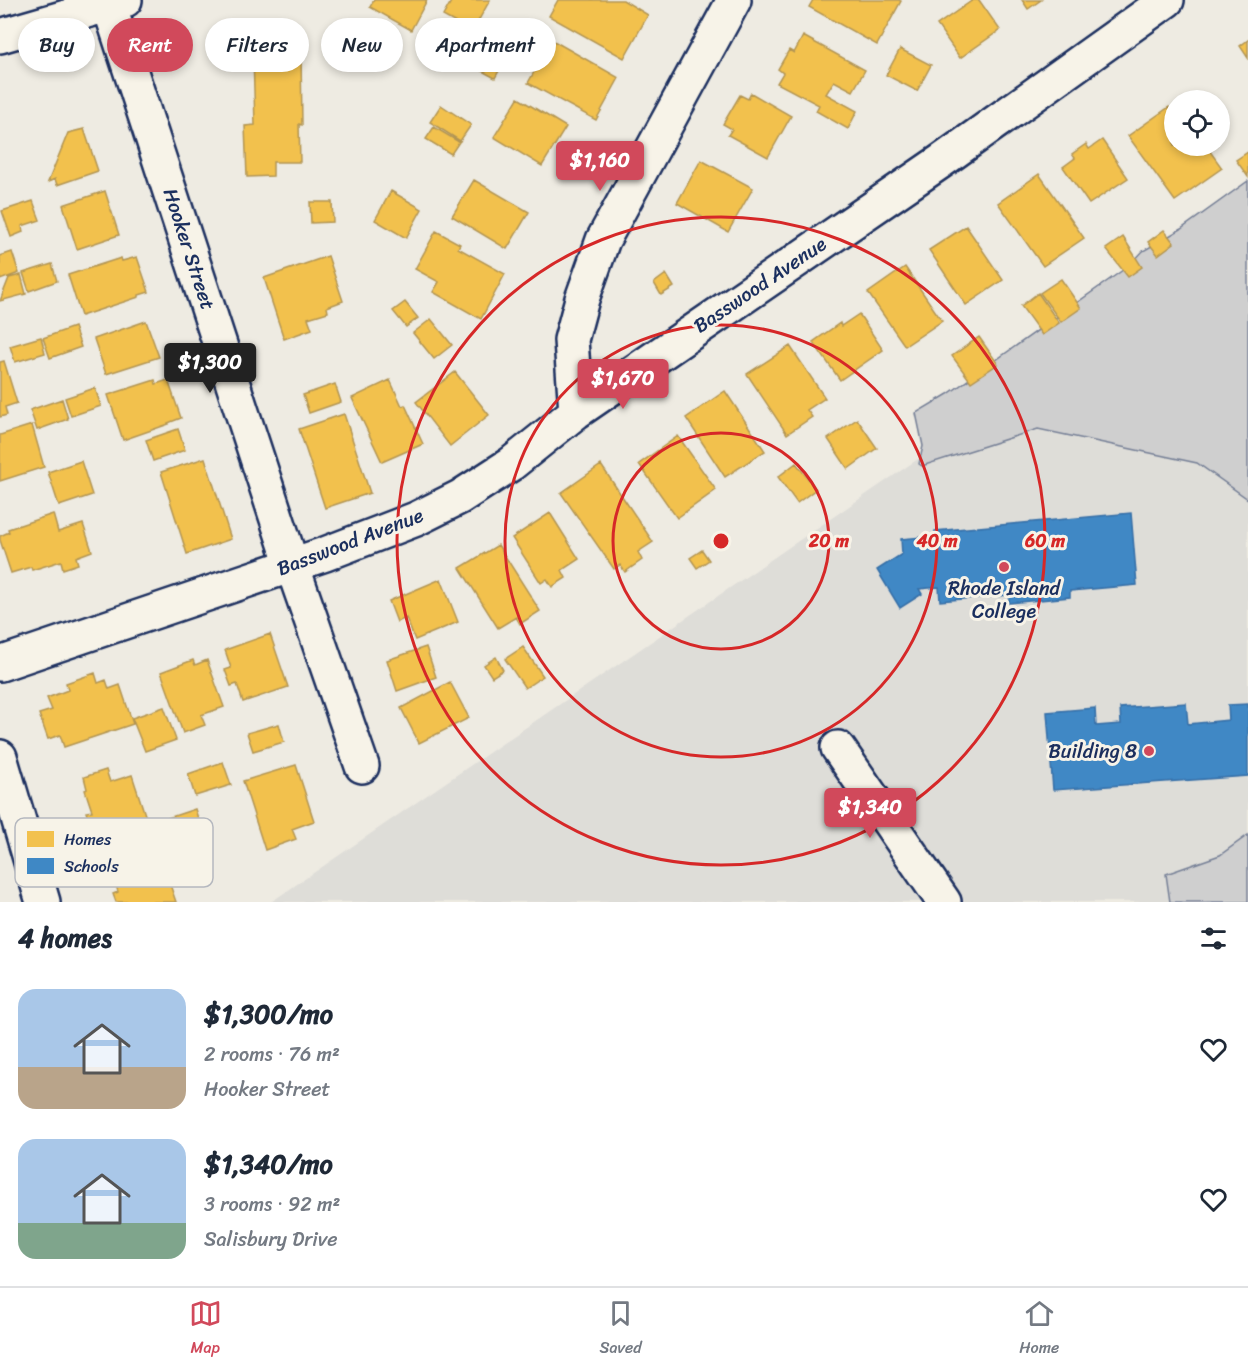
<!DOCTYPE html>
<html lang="en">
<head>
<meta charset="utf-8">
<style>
  :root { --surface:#fff; --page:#f2f2f3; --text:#1f2937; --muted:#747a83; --line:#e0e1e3; --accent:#d1495b }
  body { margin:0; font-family:Sriracha,sans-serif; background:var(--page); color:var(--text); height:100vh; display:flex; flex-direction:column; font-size:22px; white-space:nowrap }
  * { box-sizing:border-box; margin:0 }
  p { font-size:20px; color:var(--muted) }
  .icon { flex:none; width:33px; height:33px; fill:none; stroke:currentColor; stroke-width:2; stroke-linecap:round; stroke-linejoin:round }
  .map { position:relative; height:902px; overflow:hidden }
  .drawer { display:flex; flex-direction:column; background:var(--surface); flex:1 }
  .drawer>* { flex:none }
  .hud { position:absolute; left:18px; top:18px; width:600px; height:54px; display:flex; gap:12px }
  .controls { position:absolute; left:1164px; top:90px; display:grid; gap:12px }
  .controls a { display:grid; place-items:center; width:66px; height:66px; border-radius:50%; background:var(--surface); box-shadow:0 3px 9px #0003; font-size:30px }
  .price { position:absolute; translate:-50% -51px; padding:0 14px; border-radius:6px; background:var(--accent); color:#fff; font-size:20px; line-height:39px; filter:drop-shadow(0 2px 3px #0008) }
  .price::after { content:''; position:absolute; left:50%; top:36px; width:18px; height:14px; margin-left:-9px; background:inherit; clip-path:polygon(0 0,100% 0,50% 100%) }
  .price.selected { background:#222; color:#fff }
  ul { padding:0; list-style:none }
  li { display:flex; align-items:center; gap:18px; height:150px; padding:0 18px }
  li span { display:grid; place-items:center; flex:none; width:168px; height:120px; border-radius:18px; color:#555 }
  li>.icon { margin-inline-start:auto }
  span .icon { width:72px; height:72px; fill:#fffc; stroke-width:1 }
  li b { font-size:26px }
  h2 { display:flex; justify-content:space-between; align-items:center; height:72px; padding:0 18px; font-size:26px }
  .tag { padding:0 21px; border-radius:27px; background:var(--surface); box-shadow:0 3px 9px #0003; font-size:21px; line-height:54px }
  .tag.selected { background:var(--accent); color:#fff }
  .dock { display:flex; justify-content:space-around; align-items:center; height:84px; border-top:2px solid var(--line); background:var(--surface); font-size:16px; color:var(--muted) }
  .dock a { display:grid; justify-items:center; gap:3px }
  .dock .selected { color:var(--accent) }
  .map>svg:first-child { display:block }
  .built { fill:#deddd8 }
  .green { fill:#cfcfcf; stroke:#757f96; stroke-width:1.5 }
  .homes { fill:#f2c14e; stroke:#b29553; stroke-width:1.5 }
  .schools { fill:#3f88c5; stroke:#346da6; stroke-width:1.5 }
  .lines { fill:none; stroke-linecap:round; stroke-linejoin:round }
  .street-casing { stroke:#1b2f5e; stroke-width:38 }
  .street { stroke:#f7f3e8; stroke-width:33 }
  .ring { fill:none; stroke:#d62828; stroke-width:3 }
  .poi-dot { fill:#d1495b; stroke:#f7f3e8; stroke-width:2 }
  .labels { text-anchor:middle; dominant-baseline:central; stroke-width:6; stroke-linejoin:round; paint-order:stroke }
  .street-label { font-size:20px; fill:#1b2f5e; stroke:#f7f3e8 }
  .poi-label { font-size:20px; fill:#1b2f5e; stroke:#f7f3e8 }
  .key { fill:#f7f3e8; stroke:#b5b8bf; stroke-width:1.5 }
  .key-label { font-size:16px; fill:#1b2f5e }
  .centre { fill:#d62828; stroke:#f7f3e8; stroke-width:3 }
  .ring-label { font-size:18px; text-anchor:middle; font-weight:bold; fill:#d62828; stroke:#f7f3e8; stroke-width:6; stroke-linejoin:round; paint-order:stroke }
</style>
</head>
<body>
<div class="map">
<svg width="1248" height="902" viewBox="0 0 1248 902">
  <rect width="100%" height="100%" fill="#eeebe2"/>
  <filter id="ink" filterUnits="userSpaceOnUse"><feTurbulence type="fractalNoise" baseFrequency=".0167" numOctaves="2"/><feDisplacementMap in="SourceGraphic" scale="12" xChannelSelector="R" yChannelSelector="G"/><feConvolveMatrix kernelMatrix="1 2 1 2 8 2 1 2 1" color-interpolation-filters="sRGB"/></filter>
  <g filter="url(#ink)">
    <path class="built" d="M1248,233V902H271Z"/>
    <path class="green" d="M1248,181V499L1197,463L1038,429L922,466L919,464L923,446L916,413L948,394L1130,265L1143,251L1181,229Z
      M1248,835V902H1170L1166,874L1220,855Z"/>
    <path class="homes" d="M374,0H427L411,30L370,7Z
      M452,0H490L472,32L443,16Z
      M558,0H623L648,15L624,58L549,16Z
      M813,0H899L901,1L877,45L809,7Z
      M973,0H979L1000,30L960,58L937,25Z
      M1022,0H1041L1028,9Z
      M480,33L511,49L495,78L465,62Z
      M803,36L865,70L853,91L834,81L826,94L857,111L848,129L816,111L819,105L777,83L783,73L778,69L789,50L794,53Z
      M552,40L619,78L596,120L528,83Z
      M1248,40V58L1240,46Z
      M900,49L931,65L917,91L886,75Z
      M301,53L302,125L299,124L300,162H273V176L247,177L245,126L255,125L253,55Z
      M751,93L791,116L768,157L728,135L732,129L723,124L740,95L748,99Z
      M518,98L566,127L542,166L494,137Z
      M441,105L471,125L460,141L430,122Z
      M1169,107L1174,115V146H1197L1201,152L1207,147L1222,168L1175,201L1128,136Z
      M434,127L459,142L451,154L426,139Z
      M84,129L98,171L57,185L55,179L48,182L68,133Z
      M1102,140L1128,178L1089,204L1063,167L1075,158L1072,154L1086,144L1089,149Z
      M1248,152V177L1236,160Z
      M701,160L753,188L728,232L677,203Z
      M1039,174L1084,238L1043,266L998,203Z
      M474,180L529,212L507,249L452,216Z
      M105,191L119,235L77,249L63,205Z
      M391,191L422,209L406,238L375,220Z
      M33,201L40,220L22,226L23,232L11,237L2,211Z
      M310,202H332L333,222L311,223Z
      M966,226L1003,280L966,305L929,250Z
      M1164,230L1174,243L1158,255L1148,242Z
      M436,231L460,244L458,248L505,274L481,319L433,292L439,282L415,269Z
      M1123,237L1142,267L1128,277L1106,249Z
      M12,252L19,273L0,280V256Z
      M328,256L343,301L327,307L328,312L308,318L312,329L284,339L264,278Z
      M137,257L149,292L139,295V297L81,316L68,275L121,258L122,261Z
      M52,264L57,281L29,291L23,273Z
      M905,267L942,321L905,346L868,293Z
      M666,274L674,287L661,295L654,283Z
      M21,275L26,294L0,301L9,278Z
      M1061,279L1081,308L1061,322L1040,293Z
      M1038,293L1059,323L1042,335L1021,306Z
      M405,302L418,318L406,327L393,311Z
      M859,314L883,350L840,380L813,342L840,323L841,326Z
      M431,319L452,345L434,359L413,333Z
      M146,321L159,357L106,374L94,339Z
      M74,327L81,347L50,358L43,338Z
      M41,337L45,353L15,362L10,346Z
      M979,337L998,364L971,382L952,356Z
      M790,346L825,398L807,410L812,417L787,434L747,374Z
      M4,361L17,403L5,407L7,415L0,417V362Z
      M455,372L489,415L450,446L416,402Z
      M155,380L156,384L168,380L181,418L168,423L169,424L123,440L108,395Z
      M390,380L402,406L405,405L423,444L382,462L352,398Z
      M335,384L341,402L309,413L303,395Z
      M95,388L101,406L71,416L65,398Z
      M725,391L765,451L725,477L686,418Z
      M62,399L68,419L37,430L30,410Z
      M344,414L370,493L325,508L299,429Z
      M857,419L877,448L848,469L828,439Z
      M32,425L44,467L0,481V435Z
      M178,429L185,450L153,461L146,440Z
      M678,436L716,490L677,518L639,464Z
      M205,458L231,539L187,554L161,472Z
      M81,461L92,495L59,506L48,472Z
      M796,463L816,489L797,503L778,477Z
      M601,465L653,542L638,552L642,560L625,572L620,565L614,569L561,493Z
      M550,513L579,559L562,570L566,578L552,587L547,579L541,583L512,538Z
      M53,514L58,532L83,524L92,551L76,557L78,564L63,569L61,561L32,570L31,567L11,573L0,540V536L9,532L8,529Z
      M498,545L540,611L520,624L516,617L498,628L460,568Z
      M702,550L709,560L697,568L690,558Z
      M441,579L458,622L415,640L406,618L397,622L389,601Z
      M270,634L288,687L243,702L237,684L231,686L225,670L231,668L225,650Z
      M426,647L436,677L397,691L387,660Z
      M523,647L543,676L525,688L505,659Z
      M496,657L503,670L492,677L484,665Z
      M193,660L195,665L207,660L224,707L201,715L205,725L183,733L161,672Z
      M95,673L98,683L106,680L109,689L120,685L133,724L64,747L60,735L48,739L39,714L52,710L47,698L68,690L66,683Z
      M450,682L469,718L419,743L401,708Z
      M164,707L176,740L145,751L132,718Z
      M279,724L284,742L253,751L247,733Z
      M223,762L231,785L195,796L188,774Z
      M296,765L314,821L292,829L296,839L265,850L243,781Z
      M106,770L110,782L132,775L150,830L102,845L97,828L92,829L86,812L92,811L85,790L87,789L84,777Z
      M195,809L201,828L171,838L165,819Z
      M159,858L161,862L162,861L176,902H116L113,894L118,892L113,874Z"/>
    <path class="schools" d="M1131,513L1137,585L1070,591V597L1009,603V595L940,601L939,587L919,589L922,594L900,608L877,570L902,554L901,539L935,536V531Z
      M1186,703L1188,724L1229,720L1228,705L1248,704V776L1053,790L1047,712L1095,708L1096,726L1121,724L1120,708Z"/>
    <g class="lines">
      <defs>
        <path id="street" d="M109,5L292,565L362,766
          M0,36L125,0
          M576,412L571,340L582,299L603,240L734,0
          M0,664L325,554L416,519L460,497L511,464L576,412L940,162L1167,0
          M838,748L944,902
          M0,757L43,902"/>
      </defs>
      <use href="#street" class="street-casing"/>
      <use href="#street" class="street"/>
    </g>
  </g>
  <g class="ring">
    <circle cx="721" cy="541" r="108"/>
    <circle cx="721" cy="541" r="216"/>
    <circle cx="721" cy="541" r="324"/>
  </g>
  <g class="poi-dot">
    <circle cx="1004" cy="567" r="6"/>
    <circle cx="1149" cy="751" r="6"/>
  </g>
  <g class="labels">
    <g class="street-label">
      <text transform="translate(189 249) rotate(72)">Hooker Street</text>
      <text transform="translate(760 285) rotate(-34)">Basswood Avenue</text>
      <text transform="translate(350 542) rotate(-21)">Basswood Avenue</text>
    </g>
    <g class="poi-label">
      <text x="1004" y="588">Rhode Island<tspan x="1004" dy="23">College</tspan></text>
      <text x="1137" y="751" text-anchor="end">Building 8</text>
    </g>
  </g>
  <rect x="15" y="818" width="198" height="69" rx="9" class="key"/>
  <rect x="27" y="831" width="27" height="16" fill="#f2c14e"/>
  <rect x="27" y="858" width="27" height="16" fill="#3f88c5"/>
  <g class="key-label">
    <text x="64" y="845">Homes</text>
    <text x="64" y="872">Schools</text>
  </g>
  <circle cx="721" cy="541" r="9" class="centre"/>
  <g class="ring-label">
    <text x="829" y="547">20 m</text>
    <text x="937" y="547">40 m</text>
    <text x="1045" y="547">60 m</text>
  </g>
</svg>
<div class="controls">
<a><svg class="icon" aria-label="locate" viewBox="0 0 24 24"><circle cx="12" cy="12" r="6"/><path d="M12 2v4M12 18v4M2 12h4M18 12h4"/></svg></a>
</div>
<b class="price" style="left:600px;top:192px">$1,160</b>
<b class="price selected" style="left:210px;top:394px">$1,300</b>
<b class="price" style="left:623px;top:410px">$1,670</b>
<b class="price" style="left:870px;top:839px">$1,340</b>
<div class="hud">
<a class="tag">Buy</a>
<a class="tag selected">Rent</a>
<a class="tag">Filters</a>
<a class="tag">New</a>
<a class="tag">Apartment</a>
</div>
</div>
<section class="drawer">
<h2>4 homes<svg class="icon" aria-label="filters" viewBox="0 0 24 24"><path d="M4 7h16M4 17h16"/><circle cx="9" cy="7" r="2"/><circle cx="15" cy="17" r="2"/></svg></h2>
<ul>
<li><span style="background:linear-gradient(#a9c7e8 65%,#b9a48a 0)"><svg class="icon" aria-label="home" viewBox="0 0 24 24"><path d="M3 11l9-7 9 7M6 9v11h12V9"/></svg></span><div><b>$1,300/mo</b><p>2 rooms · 76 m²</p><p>Hooker Street</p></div><svg class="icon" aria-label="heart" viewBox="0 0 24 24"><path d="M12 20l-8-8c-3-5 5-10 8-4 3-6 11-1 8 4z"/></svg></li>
<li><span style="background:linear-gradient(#a9c7e8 70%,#7fa58c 0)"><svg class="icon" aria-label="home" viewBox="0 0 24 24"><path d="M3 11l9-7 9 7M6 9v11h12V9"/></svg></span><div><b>$1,340/mo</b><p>3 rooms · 92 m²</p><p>Salisbury Drive</p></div><svg class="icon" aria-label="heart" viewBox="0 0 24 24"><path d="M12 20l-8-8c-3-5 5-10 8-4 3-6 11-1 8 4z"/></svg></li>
</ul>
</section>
<nav class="dock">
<a class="selected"><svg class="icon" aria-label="map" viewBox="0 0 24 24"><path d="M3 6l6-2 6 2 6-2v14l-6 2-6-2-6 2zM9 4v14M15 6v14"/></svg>Map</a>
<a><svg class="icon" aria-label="saved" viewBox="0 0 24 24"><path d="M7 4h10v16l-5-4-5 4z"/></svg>Saved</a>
<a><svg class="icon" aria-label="home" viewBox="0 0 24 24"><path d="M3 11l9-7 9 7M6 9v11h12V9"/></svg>Home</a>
</nav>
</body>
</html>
